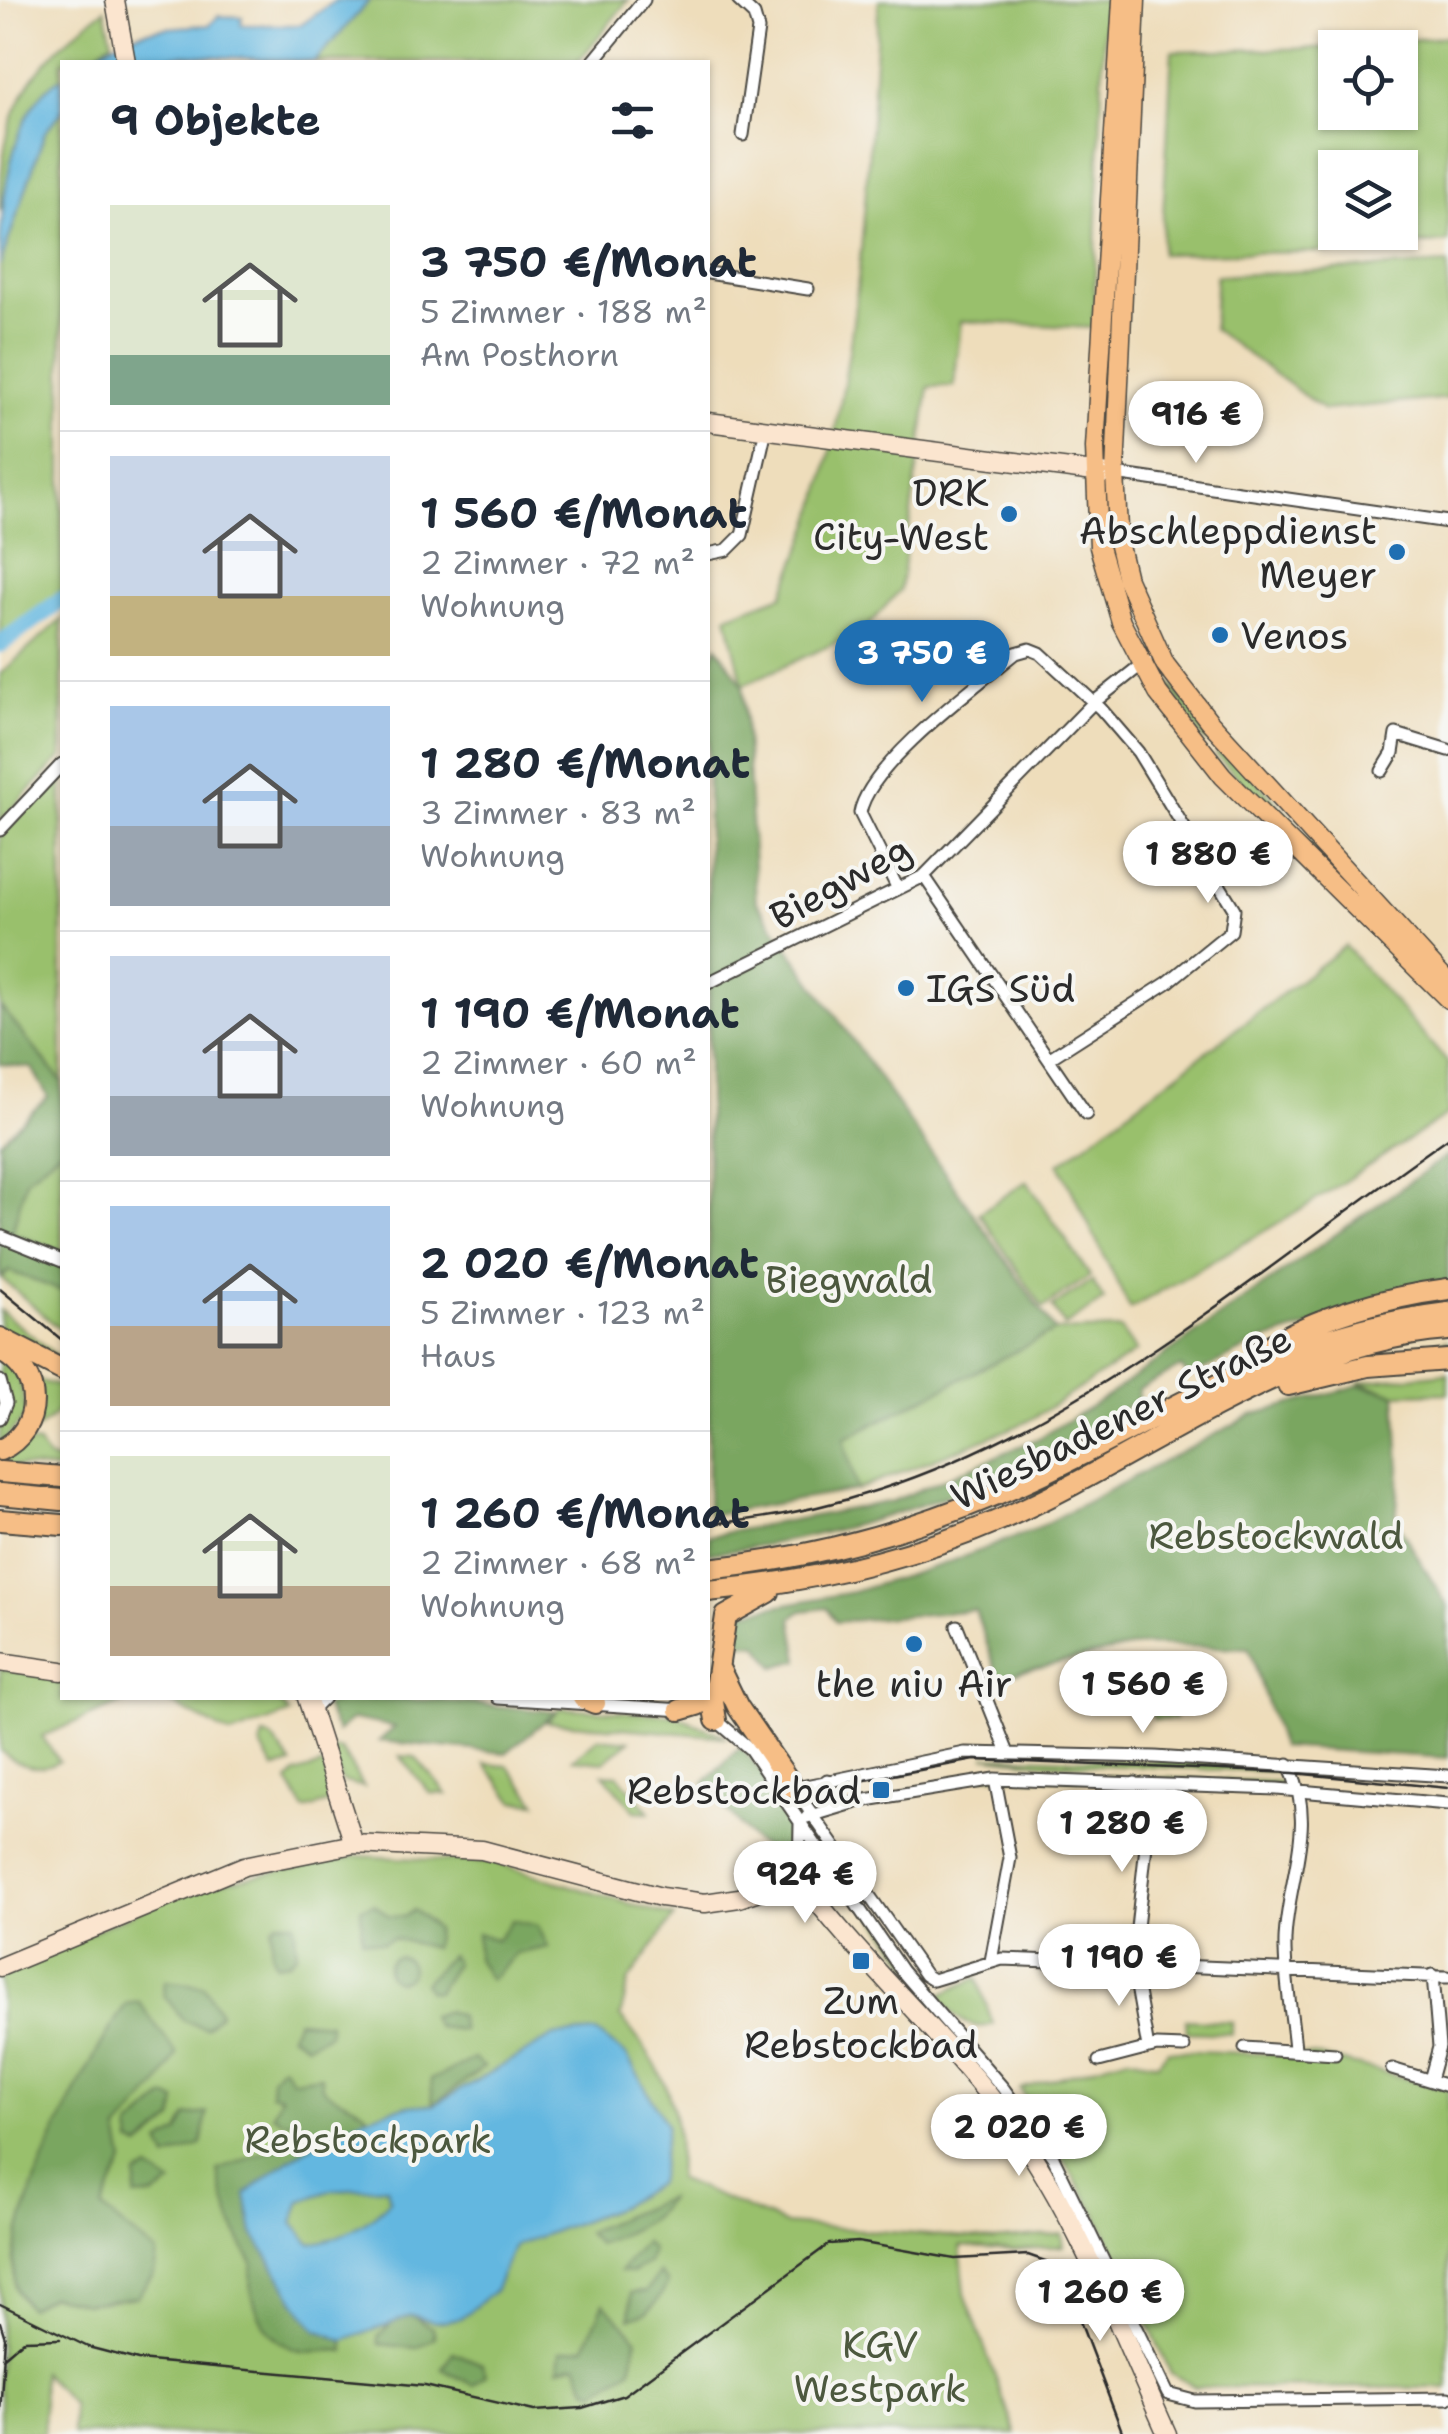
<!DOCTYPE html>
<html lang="de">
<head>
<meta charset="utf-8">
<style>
  :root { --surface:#fff; --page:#f6f6f7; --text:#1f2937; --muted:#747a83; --line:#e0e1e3; --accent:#1f6fb2 }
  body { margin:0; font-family:"Shantell Sans",sans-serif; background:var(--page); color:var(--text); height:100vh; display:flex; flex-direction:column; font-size:38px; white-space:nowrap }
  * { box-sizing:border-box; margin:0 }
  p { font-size:32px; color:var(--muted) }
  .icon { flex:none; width:55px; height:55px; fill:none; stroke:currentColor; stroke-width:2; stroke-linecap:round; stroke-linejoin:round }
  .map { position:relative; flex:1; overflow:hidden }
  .sheet { position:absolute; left:60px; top:60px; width:650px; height:1640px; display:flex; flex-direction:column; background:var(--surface); border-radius:0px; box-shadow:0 2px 8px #0004 }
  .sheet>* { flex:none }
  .tools { position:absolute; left:1318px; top:30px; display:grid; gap:20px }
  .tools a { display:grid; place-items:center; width:100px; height:100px; border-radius:0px; background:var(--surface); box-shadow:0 2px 8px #0004; font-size:50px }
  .price { position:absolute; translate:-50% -85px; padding:0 22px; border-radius:35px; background:#fff; color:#222; font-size:32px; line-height:65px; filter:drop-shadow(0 2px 5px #0008) }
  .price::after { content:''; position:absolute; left:50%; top:60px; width:30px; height:22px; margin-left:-15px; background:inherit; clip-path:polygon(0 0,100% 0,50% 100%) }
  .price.selected { background:var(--accent); color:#fff }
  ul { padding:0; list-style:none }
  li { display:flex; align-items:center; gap:30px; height:250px; padding:0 50px }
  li+li { border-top:2px solid var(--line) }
  li span { display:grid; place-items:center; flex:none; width:280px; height:200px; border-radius:0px; color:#555 }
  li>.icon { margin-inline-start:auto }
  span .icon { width:120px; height:120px; fill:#fffc; stroke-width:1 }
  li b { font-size:42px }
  h2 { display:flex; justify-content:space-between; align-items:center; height:120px; padding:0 50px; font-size:42px }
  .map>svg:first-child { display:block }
  .green { fill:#99c06c; stroke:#62764c; stroke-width:2.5; fill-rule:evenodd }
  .forest { fill:#7aa660; stroke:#526846; stroke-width:2.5 }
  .water { fill:#64b7e0; stroke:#487186; stroke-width:2.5; fill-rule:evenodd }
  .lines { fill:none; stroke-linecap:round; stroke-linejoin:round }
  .river { stroke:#64b7e0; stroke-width:18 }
  .minor-casing { stroke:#484641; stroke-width:15 }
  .secondary-casing { stroke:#484641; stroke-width:21 }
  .primary-casing { stroke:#484641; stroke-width:21 }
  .motorway-casing { stroke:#484641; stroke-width:24 }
  .minor { stroke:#fff; stroke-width:11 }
  .secondary { stroke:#fbe5cf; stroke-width:18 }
  .primary { stroke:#f6be86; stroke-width:18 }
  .motorway { stroke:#f6be86; stroke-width:20 }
  .tram { stroke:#2b2b2b; stroke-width:2.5 }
  .rail { stroke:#2b2b2b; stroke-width:2.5 }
  .poi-dot { fill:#1f6fb2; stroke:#f6f6f2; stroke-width:4 }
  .labels { text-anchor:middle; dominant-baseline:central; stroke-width:8; stroke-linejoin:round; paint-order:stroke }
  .poi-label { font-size:38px; fill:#2b2b2b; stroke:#f6f6f2; text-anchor:end }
  .street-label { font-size:38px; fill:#2b2b2b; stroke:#f6f6f2 }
  .park-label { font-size:38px; fill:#4c583e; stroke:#f6f6f2 }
</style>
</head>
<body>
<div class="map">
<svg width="1448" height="2434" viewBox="0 0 1448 2434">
  <rect width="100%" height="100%" fill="#f6f6f2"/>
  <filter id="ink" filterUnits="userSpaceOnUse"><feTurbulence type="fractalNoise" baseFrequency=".01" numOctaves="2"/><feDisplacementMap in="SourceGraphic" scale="20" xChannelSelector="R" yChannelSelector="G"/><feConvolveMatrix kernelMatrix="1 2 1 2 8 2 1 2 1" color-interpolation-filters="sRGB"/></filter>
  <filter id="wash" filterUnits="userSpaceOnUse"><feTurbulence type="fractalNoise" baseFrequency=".0048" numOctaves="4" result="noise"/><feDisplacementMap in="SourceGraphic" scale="40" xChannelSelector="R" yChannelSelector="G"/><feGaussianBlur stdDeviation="2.25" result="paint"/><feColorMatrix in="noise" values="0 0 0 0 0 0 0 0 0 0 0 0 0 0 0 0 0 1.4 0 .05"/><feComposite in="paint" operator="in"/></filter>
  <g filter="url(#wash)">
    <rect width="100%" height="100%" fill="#edb"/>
    <path class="green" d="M370,0H628L578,62H315Z
      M879,0H1105L1093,328L961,321L954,386L929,387L900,590L864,630L743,685L727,616L783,595C794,565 809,533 818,502C863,339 867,167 879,0Z
      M105,9L112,41L85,62H62V77C19,102 12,166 0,211C0,110 26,69 105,9Z
      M1448,36V242L1325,252L1161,254L1172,51L1335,48V112H1400V48L1342,47ZM1335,168H1400V232H1335Z
      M62,111V590L0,641V265L45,132Z
      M1448,264V398L1324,410L1213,329L1216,276Z
      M62,619V757L0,821V674Z
      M1155,665L1216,738L1214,742L1204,740Z
      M1228,747L1344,880L1339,884L1216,755Z
      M62,772V1082L0,1006V835Z
      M1345,946L1448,1063V1114L1299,1211L1130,1309L1059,1164Z
      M62,1148V1252L12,1234L26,1179Z
      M1027,1181L1090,1276L1043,1308L979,1213Z
      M9,1271L62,1291V1331L2,1279Z
      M1092,1281L1104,1300L1065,1326L1052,1307Z
      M0,1310L62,1360L0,1332Z
      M1120,1329L1136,1352L1027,1422L857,1490L844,1439L1055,1331Z
      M1448,1341V1350L1352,1360Z
      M0,1357L18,1371L27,1415L0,1445Z
      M1448,1373V1393L1396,1394L1359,1382Z
      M35,1380L62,1387C62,1412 54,1418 33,1432Z
      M26,1443L39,1444L47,1458L62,1463V1470L0,1465V1457Z
      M0,1669L62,1677V1698H135L42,1736L59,1761C35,1773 21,1766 0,1751Z
      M161,1698H276L289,1714L231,1735Z
      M1169,1700L1175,1719H1154L1148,1701Z
      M560,1708L675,1715L727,1737L547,1722Z
      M264,1736L272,1738L292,1764L274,1769L261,1746Z
      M598,1738L629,1741L604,1762L573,1759Z
      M330,1749L341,1750L364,1787L341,1781Z
      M400,1756L415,1757L447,1794L430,1793Z
      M984,1756L1247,1764L1285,1772L1041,1763Z
      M485,1764L508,1766L537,1803L514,1801Z
      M324,1765L334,1801L305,1810L288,1782L295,1774Z
      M998,1772L1288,1782L1289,1787L971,1775Z
      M603,1774L618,1775L650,1812L635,1811Z
      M829,1853H834L931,1988L929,1992Z
      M359,1856L495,1863L674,1917L629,1980L620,2017C666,2069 682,2110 677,2179L784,2224L994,2240L1062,2234L1064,2246L1012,2250L960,2246L965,2294L1016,2434H72L73,2406L42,2372L44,2434H0V1973L187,1889Z
      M977,1978L993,2024C970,2033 951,2015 940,1995Z
      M1186,2020L1232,2022V2034L1187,2032Z
      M1168,2050L1320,2056L1448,2089V2388L1195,2387L1171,2373L1098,2216L1020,2089L1128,2057L1158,2063Z"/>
    <path class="forest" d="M717,646L743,685L756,901L1055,1331L844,1439L857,1490L708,1515V669Z
      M0,1006L62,1082V1148L26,1179L12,1233L62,1252V1291L9,1271L0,1277V1141L48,1097L32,1068L0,1064Z
      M1448,1155V1283L1260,1342L1189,1377L1181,1367L1138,1390V1400C1007,1484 862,1535 708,1553V1536L893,1501L1039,1438L1109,1395Z
      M1360,1385L1396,1394L1400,1469L1396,1521L1448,1607V1758L1281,1747L1249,1648L1143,1645L998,1676L975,1610L836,1622L827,1608L802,1611L792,1618L799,1660L775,1667L758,1644L728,1642L729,1626L743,1612L853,1592L947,1563L1031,1531L1252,1415Z
      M343,1698L436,1700L556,1712L506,1753L379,1741L395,1727L353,1719L337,1732L325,1706Z
      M740,1747C765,1774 802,1821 785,1860L754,1841L704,1783Z
      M374,1904L389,1916L404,1917L414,1910L436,1929L433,1948L392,1938L382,1943L362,1939L361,1908Z
      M512,1920L538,1926L548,1947L516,1954L490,1980L477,1959V1933L497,1940Z
      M277,1922H294L297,1953L289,1962L276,1964L271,1952L272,1927Z
      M450,1955L455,1964L437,1992L428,1991L424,1983Z
      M387 1969a12 12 0 1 1 24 0a12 12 0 1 1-24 0Z
      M165,1981L204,1986L220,2013L206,2028L184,2021L164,1995Z
      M139,2002L177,2054L160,2083L118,2131L124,2161L102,2209L157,2253L154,2274L136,2297L85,2303L51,2295L29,2308C25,2303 18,2295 16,2289C1,2223 89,2059 126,2004Z
      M447,2011L459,2016L462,2030L436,2027L431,2016Z
      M297,2020L329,2023V2034L306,2045L290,2034Z
      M473,2059L484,2067L433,2105L431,2080Z
      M282,2065L293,2080L321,2076L322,2087C335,2101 358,2102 369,2117L345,2131L253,2233L317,2330L344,2341L345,2351C331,2349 309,2354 297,2350C261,2339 246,2296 253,2263C235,2235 224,2203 218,2170L292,2142L302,2123L283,2121L273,2114L281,2096L271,2093L272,2077Z
      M165,2097L177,2101L174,2119L140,2147L132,2143L130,2128Z
      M207,2113L201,2145L167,2159L160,2143L179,2132L187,2116Z
      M149,2170L172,2184L154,2196L135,2197L137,2175Z
      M668,2198C657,2222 621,2236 597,2244L586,2232Z
      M644,2242L652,2250L648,2263L632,2273L620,2271Z
      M659,2273L668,2283C658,2301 652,2314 630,2318L631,2293L646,2292Z
      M604,2303L637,2338L631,2369L596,2391L587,2388L577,2364L559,2368L561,2351L585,2347Z
      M412,2315L433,2328L435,2337L416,2348L379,2344L378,2336L392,2322Z
      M453,2352L482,2364L486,2375L473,2385L442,2369Z"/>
    <path class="water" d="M336,0H370L314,62L182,55L142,62H85C129,28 157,28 210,25L218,16L242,17L241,25H301Z
      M62,77V111L45,132L0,265C0,209 9,108 62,77Z
      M596,2032L627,2056L667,2125L658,2183L621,2206L514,2246L494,2291L461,2318L436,2322L412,2315L344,2341L317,2330L303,2313L253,2233L246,2194C291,2155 372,2100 434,2105L554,2036ZM387,2187L390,2200C374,2221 335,2242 310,2243L293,2222L301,2201L332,2190Z"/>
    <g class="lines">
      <path class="river" d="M0,644L62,600"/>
    </g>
  </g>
  <g filter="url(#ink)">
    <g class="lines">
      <defs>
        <path id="minor" d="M738,0L754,15L758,29L743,135
          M593,62L644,0
          M708,273L808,289
          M1115,474L1448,522
          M708,554L727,550L742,535L766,429
          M1382,771L1393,753L1396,734L1448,750
          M0,830L62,764
          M924,876L1086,1114
          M898,889L860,813C868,765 977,685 1016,653L1030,649L1040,653L1101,709L1138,752L1234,909L1231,931L1167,983L1050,1058
          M708,983L924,876L1093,703L1146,661
          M0,1236L62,1261
          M0,1381L6,1403L0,1418
          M957,1626L1008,1753
          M498,1698L683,1710
          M316,1706L324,1698
          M715,1719L750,1749L902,1971L1003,2088L1053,2157L1168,2394L1195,2401L1448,2398
          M1288,1764C1319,1823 1287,1879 1285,1940C1284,1976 1292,2013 1295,2049
          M827,1780L819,1788V1799L833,1807
          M1135,1783L1146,1846L1133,1964L1148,2048
          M793,1787L925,1975L933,1980L1002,1959L1448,1977
          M791,1789L965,1753L1155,1757L1448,1776
          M807,1817L860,1801L995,1779L1277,1789L1448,1804
          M800,1823L799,1878L825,1879L841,1889
          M991,1961L1010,1858L995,1779
          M1245,2048L1335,2054
          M1099,2061L1157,2046L1184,2047
          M1392,2069L1448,2086
          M1430,2080L1439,2047L1433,1975"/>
        <path id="secondary" d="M115,0L126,62
          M708,422L1109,474
          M0,1662L62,1671
          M307,1698L354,1844
          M0,1967L244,1866L354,1844L482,1850L661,1897L705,1903L739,1898L799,1878C864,1966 949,2038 1013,2127C1079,2220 1120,2330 1167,2434"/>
        <path id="primary" d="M1122,0L1095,448L1099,547L1121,622L1158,693L1223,776L1448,999
          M1136,0L1115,474L1119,546L1127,579L1165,664L1209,721L1448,982"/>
        <path id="motorway" d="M0,1338L62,1370
          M0,1351C44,1372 44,1430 0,1450
          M1261,1351C1314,1317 1386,1297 1448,1289
          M1288,1385L1368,1366L1448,1360
          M0,1472L62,1477
          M0,1494L62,1500
          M0,1520L62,1525
          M708,1569C824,1557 936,1524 1042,1474C1185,1406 1283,1333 1448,1313
          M708,1591C808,1582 909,1559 1002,1519C1149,1455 1283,1342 1448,1330
          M720,1670L738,1707L793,1787
          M583,1698L595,1703
          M680,1710L697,1705L714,1692
          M716,1720L713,1702L726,1616L769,1592"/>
      </defs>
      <use href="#minor" class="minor-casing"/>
      <use href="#secondary" class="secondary-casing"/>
      <use href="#primary" class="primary-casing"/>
      <use href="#motorway" class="motorway-casing"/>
      <use href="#minor" class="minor"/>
      <use href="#secondary" class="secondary"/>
      <use href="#primary" class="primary"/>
      <use href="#motorway" class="motorway"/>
      <path class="tram" d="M849,1783L975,1760L1293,1773L1448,1788"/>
      <path class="rail" d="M0,1289L62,1340
        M708,1524C1002,1502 1217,1299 1448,1138
        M0,2304L88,2347L138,2360L425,2386L534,2411L582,2408L624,2395L829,2244L858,2242L955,2259L1028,2255L1048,2262L1065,2282L1123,2434
        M0,2322L5,2338L0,2413
        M3,2358L24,2340L60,2339"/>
    </g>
  </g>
  <g class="poi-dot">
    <circle cx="1009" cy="514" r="10"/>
    <circle cx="1397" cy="552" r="10"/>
    <circle cx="1220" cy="635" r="10"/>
    <circle cx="906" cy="988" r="10"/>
    <circle cx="914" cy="1644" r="10"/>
    <rect x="871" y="1780" width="20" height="20" rx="5"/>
    <rect x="851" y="1951" width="20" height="20" rx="5"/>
  </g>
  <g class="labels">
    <g class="poi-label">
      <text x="989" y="492">DRK<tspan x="989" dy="44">City-West</tspan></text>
      <text x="1377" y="530">Abschleppdienst<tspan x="1377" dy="44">Meyer</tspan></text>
      <text x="1240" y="635" text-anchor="start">Venos</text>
      <text x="926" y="988" text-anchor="start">IGS Süd</text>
      <text x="914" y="1683" text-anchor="middle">the niu Air</text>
      <text x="861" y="1790">Rebstockbad</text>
      <text x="861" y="2000" text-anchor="middle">Zum<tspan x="861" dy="44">Rebstockbad</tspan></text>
    </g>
    <g class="street-label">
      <text transform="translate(840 882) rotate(-29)">Biegweg</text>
      <text transform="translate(1121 1417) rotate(-26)">Wiesbadener Straße</text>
    </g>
    <g class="park-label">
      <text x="849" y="1279">Biegwald</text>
      <text x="1276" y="1535">Rebstockwald</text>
      <text x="368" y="2139">Rebstockpark</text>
      <text x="880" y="2344">KGV<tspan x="880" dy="44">Westpark</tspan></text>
    </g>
  </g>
</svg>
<div class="tools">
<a><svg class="icon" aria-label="locate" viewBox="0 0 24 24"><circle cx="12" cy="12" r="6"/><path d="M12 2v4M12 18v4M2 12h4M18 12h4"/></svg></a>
<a><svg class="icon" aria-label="layers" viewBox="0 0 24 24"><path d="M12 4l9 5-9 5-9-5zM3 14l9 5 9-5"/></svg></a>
</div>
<b class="price" style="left:1196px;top:466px">916 €</b>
<b class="price selected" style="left:922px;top:705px">3 750 €</b>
<b class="price" style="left:1208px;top:906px">1 880 €</b>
<b class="price" style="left:1143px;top:1736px">1 560 €</b>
<b class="price" style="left:1122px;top:1875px">1 280 €</b>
<b class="price" style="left:805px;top:1926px">924 €</b>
<b class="price" style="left:1119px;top:2009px">1 190 €</b>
<b class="price" style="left:1019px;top:2179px">2 020 €</b>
<b class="price" style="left:1100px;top:2344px">1 260 €</b>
<section class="sheet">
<h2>9 Objekte<svg class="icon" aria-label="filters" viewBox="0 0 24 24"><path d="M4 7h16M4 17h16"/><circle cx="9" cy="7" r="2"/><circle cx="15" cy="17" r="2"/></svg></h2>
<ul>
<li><span style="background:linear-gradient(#dfe7d0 75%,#7fa58c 0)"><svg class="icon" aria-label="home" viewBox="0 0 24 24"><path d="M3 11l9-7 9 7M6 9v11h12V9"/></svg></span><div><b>3 750 €/Monat</b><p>5 Zimmer · 188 m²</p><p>Am Posthorn</p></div></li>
<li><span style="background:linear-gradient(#c9d6e8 70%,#c2b280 0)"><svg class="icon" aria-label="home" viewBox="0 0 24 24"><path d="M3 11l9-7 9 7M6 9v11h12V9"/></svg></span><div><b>1 560 €/Monat</b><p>2 Zimmer · 72 m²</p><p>Wohnung</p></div></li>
<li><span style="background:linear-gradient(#a9c7e8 60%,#9aa5b1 0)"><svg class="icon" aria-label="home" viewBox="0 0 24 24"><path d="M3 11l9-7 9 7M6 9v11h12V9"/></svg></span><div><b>1 280 €/Monat</b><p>3 Zimmer · 83 m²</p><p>Wohnung</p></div></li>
<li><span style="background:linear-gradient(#c9d6e8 70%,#9aa5b1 0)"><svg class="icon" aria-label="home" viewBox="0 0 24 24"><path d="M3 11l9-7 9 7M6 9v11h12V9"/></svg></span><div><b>1 190 €/Monat</b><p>2 Zimmer · 60 m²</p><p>Wohnung</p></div></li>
<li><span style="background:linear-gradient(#a9c7e8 60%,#b9a48a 0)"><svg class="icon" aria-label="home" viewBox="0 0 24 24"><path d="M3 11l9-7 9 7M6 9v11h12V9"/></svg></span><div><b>2 020 €/Monat</b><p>5 Zimmer · 123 m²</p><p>Haus</p></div></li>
<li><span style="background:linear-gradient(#dfe7d0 65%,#b9a48a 0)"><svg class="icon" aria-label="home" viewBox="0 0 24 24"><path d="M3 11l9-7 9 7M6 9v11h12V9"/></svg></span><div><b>1 260 €/Monat</b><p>2 Zimmer · 68 m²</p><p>Wohnung</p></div></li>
</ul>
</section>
</div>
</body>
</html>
